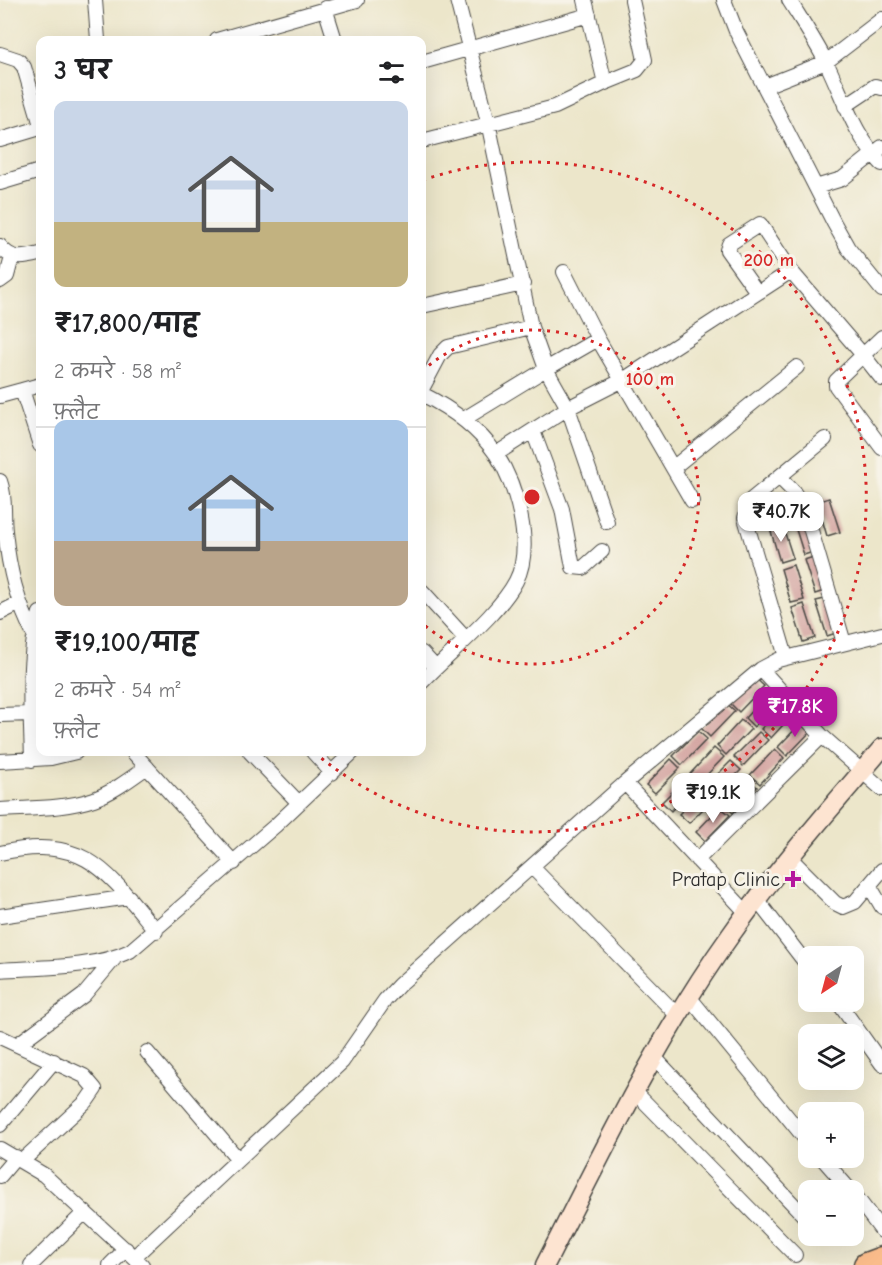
<!DOCTYPE html>
<html lang="hi">
<head>
<meta charset="utf-8">
<style>
  :root { --surface:#fff; --page:#f6f6f6; --text:#202124; --muted:#757577; --line:#e0e0e0; --accent:#b5179e }
  body { margin:0; font-family:"Comic Neue","Playpen Sans Deva",sans-serif; background:var(--page); color:var(--text); height:100vh; display:flex; flex-direction:column; font-size:22px; white-space:nowrap }
  * { box-sizing:border-box; margin:0 }
  p { font-size:20px; color:var(--muted) }
  .icon { flex:none; width:33px; height:33px; fill:none; stroke:currentColor; stroke-width:2; stroke-linecap:round; stroke-linejoin:round }
  .map { position:relative; flex:1; overflow:hidden }
  .details { position:absolute; left:36px; top:36px; width:390px; height:720px; display:flex; flex-direction:column; background:var(--surface); border-radius:12px; box-shadow:0 6px 24px #0002 }
  .details>* { flex:none }
  .needle { width:39px; rotate:216deg }
  .fabs { position:absolute; left:798px; top:946px; display:grid; gap:12px }
  .fabs a { display:grid; place-items:center; width:66px; height:66px; border-radius:12px; background:var(--surface); box-shadow:0 6px 24px #0002; font-size:30px }
  .price { position:absolute; translate:-50% -51px; padding:0 14px; border-radius:12px; background:#fff; color:#222; font-size:20px; line-height:39px; filter:drop-shadow(0 2px 3px #0008) }
  .price::after { content:''; position:absolute; left:50%; top:36px; width:18px; height:14px; margin-left:-9px; background:inherit; clip-path:polygon(0 0,100% 0,50% 100%) }
  .price.selected { background:var(--accent); color:#fff }
  ul { padding:0; list-style:none }
  li { display:grid; align-content:center; gap:12px; height:318px; padding:0 18px }
  li+li { border-top:2px solid var(--line) }
  li span { display:grid; place-items:center; height:186px; border-radius:12px; color:#555 }
  li>.icon { margin-inline-start:auto }
  span .icon { width:108px; height:108px; fill:#fffc; stroke-width:1 }
  li b { font-size:26px }
  h2 { display:flex; justify-content:space-between; align-items:center; height:72px; padding:0 18px; font-size:26px }
  .map>svg:first-child { display:block }
  .building { fill:#d19f9b }
  .lines { fill:none; stroke-linecap:round; stroke-linejoin:round }
  .street-casing { stroke:#484743; stroke-width:16 }
  .secondary-casing { stroke:#484743; stroke-width:21 }
  .highway-casing { stroke:#484743; stroke-width:27 }
  .street { stroke:#fff; stroke-width:14 }
  .secondary { stroke:#fde4d1; stroke-width:18 }
  .highway { stroke:#fabc8b; stroke-width:24 }
  .ring { fill:none; stroke:#d62828; stroke-width:3; stroke-dasharray:3 6 }
  .poi-dot { fill:#b5179e; stroke:#f7f3e8; stroke-width:2 }
  .labels { text-anchor:middle; dominant-baseline:central; stroke-width:6; stroke-linejoin:round; paint-order:stroke }
  .poi-label { font-size:20px; fill:#2b2b2b; stroke:#f7f3e8; text-anchor:end }
  .centre { fill:#d62828; stroke:#f7f3e8; stroke-width:3 }
  .ring-label { font-size:18px; text-anchor:middle; font-weight:bold; fill:#d62828; stroke:#f7f3e8; stroke-width:6; stroke-linejoin:round; paint-order:stroke }
</style>
</head>
<body>
<div class="map">
<svg width="882" height="1265" viewBox="0 0 882 1265">
  <rect width="100%" height="100%" fill="#f7f3e8"/>
  <filter id="ink" filterUnits="userSpaceOnUse"><feTurbulence type="fractalNoise" baseFrequency=".0167" numOctaves="2"/><feDisplacementMap in="SourceGraphic" scale="12" xChannelSelector="R" yChannelSelector="G"/><feConvolveMatrix kernelMatrix="1 2 1 2 8 2 1 2 1" color-interpolation-filters="sRGB"/></filter>
  <filter id="wash" filterUnits="userSpaceOnUse"><feTurbulence type="fractalNoise" baseFrequency=".008" numOctaves="4" result="noise"/><feDisplacementMap in="SourceGraphic" scale="24" xChannelSelector="R" yChannelSelector="G"/><feGaussianBlur stdDeviation="1.35" result="paint"/><feColorMatrix in="noise" values="0 0 0 0 0 0 0 0 0 0 0 0 0 0 0 0 0 1.4 0 .05"/><feComposite in="paint" operator="in"/></filter>
  <g filter="url(#wash)">
    <rect width="100%" height="100%" fill="#ece6ca"/>
    <g id="blocks">
      <path class="building" d="M829,498L840,532L827,536L817,502Z
        M805,517L816,551L804,555L793,520Z
        M782,524L793,558L780,562L770,528Z
        M817,556L827,590L815,594L804,560Z
        M793,565L804,600L791,603L781,569Z
        M829,598L839,632L827,636L816,601Z
        M804,604L815,638L803,642L792,608Z
        M754,677L764,686L739,712L730,703Z
        M769,692L779,701L754,727L745,718Z
        M725,702L735,711L710,737L701,728Z
        M786,703L795,712L771,738L761,729Z
        M741,720L751,729L726,755L717,746Z
        M803,721L812,730L787,756L778,747Z
        M698,731L707,739L682,765L673,756Z
        M759,732L768,740L743,766L734,757Z
        M714,748L724,757L699,783L690,774Z
        M775,749L784,758L760,784L750,775Z
        M671,759L680,768L655,793L646,785Z
        M731,761L741,770L716,795L706,786Z
        M687,777L696,785L671,811L662,802Z
        M748,779L757,787L733,813L723,804Z
        M704,789L714,798L689,823L679,814Z
        M720,807L730,815L705,841L696,832Z
        M832,1177L847,1191H818Z
        M854,1198L866,1210L854,1223Z"/>
    </g>
  </g>
  <g filter="url(#ink)">
    <use href="#blocks" fill-opacity="0" stroke="#484743" stroke-width="1.5"/>
    <g class="lines">
      <defs>
        <path id="street" d="M95,0L98,40
          M457,0L488,122L531,327L546,369L464,419
          M724,0L736,31L834,223L848,248L882,290
          M789,0C802,21 816,42 827,64C844,99 854,135 882,164
          M325,8L335,40
          M217,40L357,0
          M0,54L18,60L24,67L40,122
          M422,62L589,15
          M605,83L637,70L645,60L632,0
          M765,86L826,62L882,19
          M845,106L875,86L882,88
          M0,140L40,128
          M422,141L555,107L605,83L585,0
          M0,183L40,171
          M816,187L842,179L882,147
          M0,246C11,261 24,258 40,254
          M564,272L598,339L692,501
          M0,281L7,276L12,257
          M757,292L727,250L729,244L760,224L791,271L863,355L836,381V386L882,448
          M422,306L523,284
          M882,337L863,355L882,379
          M598,339L546,369L568,408L607,522
          M422,389L440,355L448,347L531,327
          M22,390L40,385
          M422,394C450,408 478,428 496,454C517,486 534,546 516,581C499,614 448,654 422,682
          M0,396L22,390L40,445
          M533,431L562,509L573,567L583,568L602,551
          M496,454L568,408L623,380L791,271
          M674,467L797,367
          M779,477L793,491L805,510L844,643
          M0,481C6,497 3,514 5,531C9,570 17,603 35,637
          M422,591L465,638
          M0,613L18,604
          M422,653L436,668
          M786,657L745,518L751,500L825,439
          M761,669L778,660L882,634
          M0,715L31,714
          M133,752L234,863
          M250,752L299,803
          M313,752L332,773
          M32,760C31,715 26,656 40,613
          M0,761L51,758L76,752
          M625,783L747,913
          M0,810C30,808 65,809 94,799C113,792 130,779 147,767
          M0,853C85,834 107,871 156,931
          M790,858L835,903L843,907L855,902L882,870
          M697,860L822,736
          M532,867L678,1016
          M869,885L882,907
          M757,900L808,966
          M0,916L129,897
          M0,970C42,967 91,969 130,951L276,825L353,752
          M690,998L808,1142
          M838,1002L882,1064
          M0,1037L84,1076L95,1089L86,1102L22,1161
          M18,1044L84,995L114,959
          M147,1052L238,1159
          M655,1058L808,1220
          M636,1093L795,1255
          M0,1125L54,1061
          M0,1149L44,1175L142,1265
          M822,1158L851,1191
          M0,1176L16,1157
          M854,1194L882,1231
          M134,1257L342,1062L385,1000L399,985L625,783L761,669L822,736L882,789
          M31,1265L85,1212
          M110,1265L126,1249"/>
        <path id="secondary" d="M545,1265C602,1154 657,1038 730,936C776,870 830,809 882,748"/>
        <path id="highway" d="M866,1265L882,1259"/>
      </defs>
      <use href="#street" class="street-casing"/>
      <use href="#secondary" class="secondary-casing"/>
      <use href="#highway" class="highway-casing"/>
      <use href="#street" class="street"/>
      <use href="#secondary" class="secondary"/>
      <use href="#highway" class="highway"/>
    </g>
  </g>
  <g class="ring">
    <path d="M422 371A167 167 0 1 1 422 623"/>
    <path d="M423 180A335 335 0 1 1 314 752"/>
  </g>
  <path class="poi-dot" d="M790 870h6v6h6v6h-6v6h-6v-6h-6v-6h6z"/>
  <g class="labels">
    <g class="poi-label">
      <text x="780" y="879">Pratap Clinic</text>
    </g>
  </g>
  <circle cx="532" cy="497" r="9" class="centre"/>
  <g class="ring-label">
    <text x="769" y="266">200 m</text>
    <text x="650" y="385">100 m</text>
  </g>
</svg>
<div class="fabs">
<a><svg class="needle" viewBox="-14 -14 28 28"><path d="M0-13l5 13h-10z" fill="#e53935"/><path d="M0 13l5-13h-10z" fill="#757577"/></svg></a>
<a><svg class="icon" aria-label="layers" viewBox="0 0 24 24"><path d="M12 4l9 5-9 5-9-5zM3 14l9 5 9-5"/></svg></a>
<a>+</a>
<a>−</a>
</div>
<b class="price" style="left:781px;top:543px">₹40.7K</b>
<b class="price selected" style="left:795px;top:738px">₹17.8K</b>
<b class="price" style="left:713px;top:824px">₹19.1K</b>
<section class="details">
<h2>3 घर<svg class="icon" aria-label="filters" viewBox="0 0 24 24"><path d="M4 7h16M4 17h16"/><circle cx="9" cy="7" r="2"/><circle cx="15" cy="17" r="2"/></svg></h2>
<ul>
<li><span style="background:linear-gradient(#c9d6e8 65%,#c2b280 0)"><svg class="icon" aria-label="home" viewBox="0 0 24 24"><path d="M3 11l9-7 9 7M6 9v11h12V9"/></svg></span><div><b>₹17,800/माह</b><p>2 कमरे · 58 m²</p><p>फ़्लैट</p></div></li>
<li><span style="background:linear-gradient(#a9c7e8 65%,#b9a48a 0)"><svg class="icon" aria-label="home" viewBox="0 0 24 24"><path d="M3 11l9-7 9 7M6 9v11h12V9"/></svg></span><div><b>₹19,100/माह</b><p>2 कमरे · 54 m²</p><p>फ़्लैट</p></div></li>
</ul>
</section>
</div>
</body>
</html>
